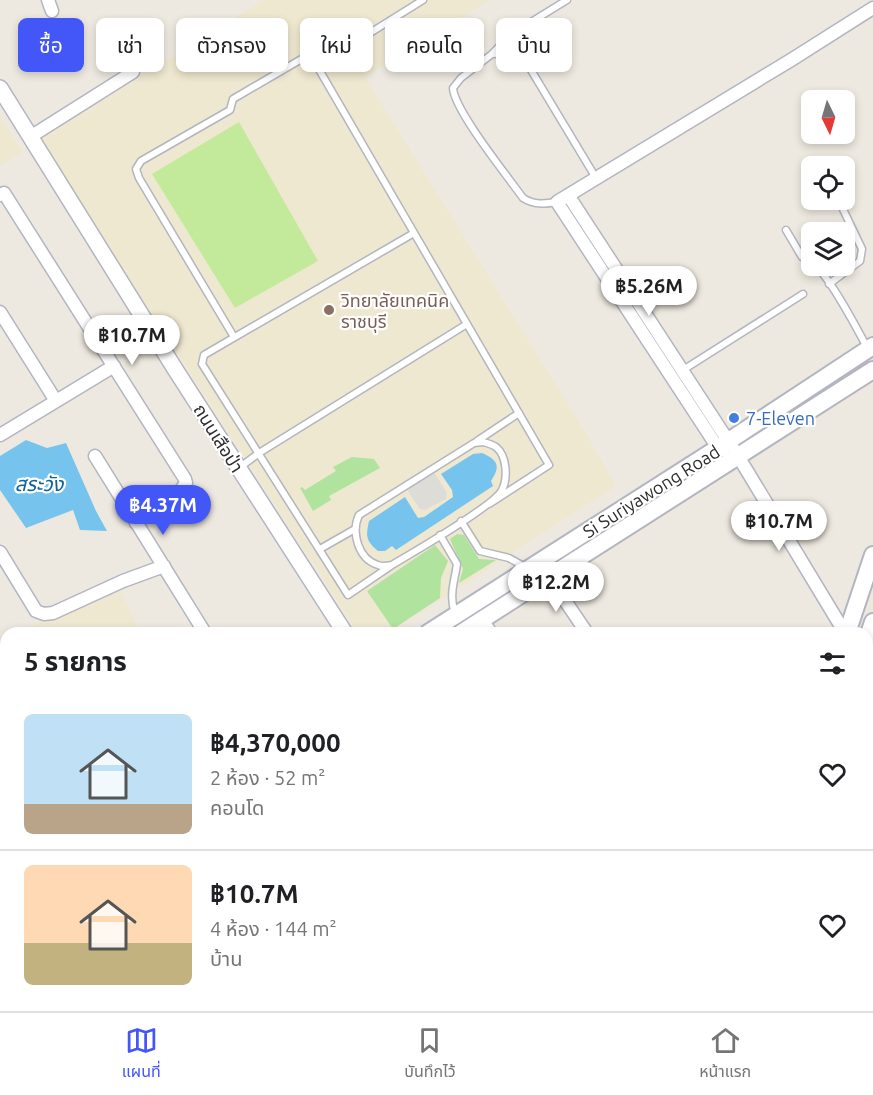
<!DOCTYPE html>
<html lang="th">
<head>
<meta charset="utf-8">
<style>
  :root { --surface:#fff; --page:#f2f2f2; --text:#202124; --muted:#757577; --line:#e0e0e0; --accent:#4357f8 }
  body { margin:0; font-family:Ubuntu,"Noto Sans Thai",sans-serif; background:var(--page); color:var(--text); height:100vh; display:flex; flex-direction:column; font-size:22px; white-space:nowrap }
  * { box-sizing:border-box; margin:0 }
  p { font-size:20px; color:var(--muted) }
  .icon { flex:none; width:33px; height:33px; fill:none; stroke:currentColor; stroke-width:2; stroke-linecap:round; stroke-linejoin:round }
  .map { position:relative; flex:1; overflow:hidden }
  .side { position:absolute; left:0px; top:627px; width:873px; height:384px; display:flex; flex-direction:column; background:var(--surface); border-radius:18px 18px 0 0; box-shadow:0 3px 9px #0003 }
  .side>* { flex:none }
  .banner { position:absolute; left:18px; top:18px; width:837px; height:54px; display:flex; gap:12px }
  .needle { width:39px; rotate:175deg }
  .controls { position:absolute; left:801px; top:90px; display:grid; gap:12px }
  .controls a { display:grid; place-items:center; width:54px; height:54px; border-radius:9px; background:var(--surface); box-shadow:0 3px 9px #0003; font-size:30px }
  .price { position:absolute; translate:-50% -51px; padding:0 14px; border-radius:21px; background:#fff; color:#222; font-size:20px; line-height:39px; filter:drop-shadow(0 2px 3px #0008) }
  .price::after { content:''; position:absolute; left:50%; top:36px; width:18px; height:14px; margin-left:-9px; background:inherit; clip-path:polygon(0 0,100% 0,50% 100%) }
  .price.active { background:var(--accent); color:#fff }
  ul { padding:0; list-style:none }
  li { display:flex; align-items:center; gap:18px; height:150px; padding:0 24px }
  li+li { border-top:2px solid var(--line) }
  li span { display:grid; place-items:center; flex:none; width:168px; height:120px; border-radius:9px; color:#555 }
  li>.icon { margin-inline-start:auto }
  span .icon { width:72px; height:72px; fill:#fffc; stroke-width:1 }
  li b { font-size:26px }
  h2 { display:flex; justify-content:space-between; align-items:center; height:72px; padding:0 24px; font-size:26px }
  .tag { padding:0 21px; border-radius:9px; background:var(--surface); box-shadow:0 3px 9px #0003; font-size:21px; line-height:54px }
  .tag.active { background:var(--accent); color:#fff }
  .tab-bar { display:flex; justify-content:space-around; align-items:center; height:84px; border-top:2px solid var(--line); background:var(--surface); font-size:16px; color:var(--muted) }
  .tab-bar a { display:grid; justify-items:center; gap:3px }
  .tab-bar .active { color:var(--accent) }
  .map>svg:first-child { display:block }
  .education { fill:#efe8d0 }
  .green { fill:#b0e39e }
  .pitch { fill:#c2ea9a }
  .plaza { fill:#dedcd7 }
  .water { fill:#76c4ee }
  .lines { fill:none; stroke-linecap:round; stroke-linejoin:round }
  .service-casing { stroke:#b3b5c0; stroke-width:9 }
  .minor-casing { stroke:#b3b5c0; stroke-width:15 }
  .tertiary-casing { stroke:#b3b5c0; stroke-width:18 }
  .secondary-casing { stroke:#b3b5c0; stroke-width:20 }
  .service { stroke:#fff; stroke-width:6 }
  .minor { stroke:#fff; stroke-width:12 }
  .tertiary { stroke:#fff; stroke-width:15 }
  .secondary { stroke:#fff; stroke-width:16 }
  .education-dot { fill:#8d6e63; stroke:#fff; stroke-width:2 }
  .shop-dot { fill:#3f7fe0; stroke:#fff; stroke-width:2 }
  .labels { text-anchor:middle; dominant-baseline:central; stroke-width:4.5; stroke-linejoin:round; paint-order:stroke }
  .education-label { font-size:18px; fill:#785e54; stroke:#fff; text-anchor:start }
  .shop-label { font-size:18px; fill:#366cbe; stroke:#fff; text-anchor:start }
  .street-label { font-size:18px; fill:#2d2d2d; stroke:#fff }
  .water-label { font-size:20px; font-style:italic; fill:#0f629f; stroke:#fff }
</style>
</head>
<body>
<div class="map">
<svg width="873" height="1011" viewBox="0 0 873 1011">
  <rect width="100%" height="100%" fill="#eee9e0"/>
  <path class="education" d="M264,0H491L365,77L586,433L616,486L389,633H358L78,199L41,138Z
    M0,116L23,152L0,166Z
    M119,585L140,633H18Z
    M6,639V850L0,828V642Z"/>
  <path class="green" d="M352,457L374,459L380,468L329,496L331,500L313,511L300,488L302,487L305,490L336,471L333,467Z
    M457,534L464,535L479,559L496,560L459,583L463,569L450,539Z
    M435,545L448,561L441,578L440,598L393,629L367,591Z
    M78,1005H182L184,1009L189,1005H364L367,1011H81Z
    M489,1005H608L607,1011H492Z"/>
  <path class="pitch" d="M239,122L318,261L235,308L152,174Z"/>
  <path class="plaza" d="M432,469L447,493L446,499L425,510L420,509L405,487Z"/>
  <path class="water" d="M26,440L47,448L66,443L96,511L107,531L80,530L73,510L26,528L0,490V456Z
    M482,453C498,460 501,466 491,481L493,486L396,550L392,546L385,551H378C365,540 366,536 369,521L405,497L418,518L424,517L453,497L452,490L441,474L473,454Z"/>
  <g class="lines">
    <defs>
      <path id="service" d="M510,35L567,0
        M492,54L509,53L526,62
        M317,66L423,0
        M557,202C544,204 534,205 523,198C508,177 454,110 453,88L461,78L492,54L510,35L596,178
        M786,230L802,257L812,263
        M815,266C829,275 858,331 868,349
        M829,284L860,261L862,249L841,205
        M234,337L139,178L136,169L141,161L230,110L233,99L305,57L317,66L549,465L489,504
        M683,370L803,294
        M477,441L519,413
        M483,442C487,443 493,445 496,447C507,456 508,478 502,490C494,506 412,553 392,565C387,566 382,567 378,565C358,559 351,532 359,515L474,443Z
        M239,468L259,453L467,324
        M461,521L480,551L509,558L527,568
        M440,535L457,564C454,585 449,592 455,615
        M320,549L355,529
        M392,565L348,595L202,364L204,355L414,233
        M0,676L6,674
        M0,813L6,809"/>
      <path id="minor" d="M48,0L52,11
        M30,137L133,72
        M0,195L4,193L185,479L186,483L180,491L136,523
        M568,195L738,456L845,633
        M0,312L56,401
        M0,435L114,366
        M723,450L718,448L557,202L791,60L873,8
        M95,456L205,633
        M0,552L36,611L44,614L53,613L123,581L164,566
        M549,577L587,633
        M482,620L491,633
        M867,673L873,682
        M867,984L873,985
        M70,1005L73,1011
        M433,1005L436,1011"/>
      <path id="tertiary" d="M0,88L175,369L345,633
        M0,875L6,884"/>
      <path id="secondary" d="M428,633L718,448L873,346
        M461,633L873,370
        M847,633L873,555
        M867,640L873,622
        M0,909L6,905
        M0,929L6,926
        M717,1011L719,1005
        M740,1011L742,1005"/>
    </defs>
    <use href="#service" class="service-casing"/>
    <use href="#minor" class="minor-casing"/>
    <use href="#tertiary" class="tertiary-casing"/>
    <use href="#secondary" class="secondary-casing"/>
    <use href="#service" class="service"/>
    <use href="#minor" class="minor"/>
    <use href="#tertiary" class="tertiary"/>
    <use href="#secondary" class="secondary"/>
  </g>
  <circle class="education-dot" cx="329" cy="310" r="6"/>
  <circle class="shop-dot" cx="734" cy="418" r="6"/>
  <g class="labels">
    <g class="education-label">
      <text x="341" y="300">วิทยาลัยเทคนิค<tspan x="341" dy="21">ราชบุรี</tspan></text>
    </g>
    <g class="shop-label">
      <text x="746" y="418">7-Eleven</text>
    </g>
    <g class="street-label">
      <text transform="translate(219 438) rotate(58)">ถนนเสือป่า</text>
      <text transform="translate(651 491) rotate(-32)">Si Suriyawong Road</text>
    </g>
    <g class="water-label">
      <text x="39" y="483">สระวัง</text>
    </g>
  </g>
</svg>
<div class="controls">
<a><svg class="needle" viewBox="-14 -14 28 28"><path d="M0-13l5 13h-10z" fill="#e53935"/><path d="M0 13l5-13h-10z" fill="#757577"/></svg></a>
<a><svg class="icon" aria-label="locate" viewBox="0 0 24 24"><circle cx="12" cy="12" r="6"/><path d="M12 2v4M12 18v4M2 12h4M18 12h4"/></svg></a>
<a><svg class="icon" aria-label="layers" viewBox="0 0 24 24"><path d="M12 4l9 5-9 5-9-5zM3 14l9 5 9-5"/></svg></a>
</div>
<b class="price" style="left:649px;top:317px">฿5.26M</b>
<b class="price" style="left:132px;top:366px">฿10.7M</b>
<b class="price active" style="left:163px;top:536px">฿4.37M</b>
<b class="price" style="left:779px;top:552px">฿10.7M</b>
<b class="price" style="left:556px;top:613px">฿12.2M</b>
<div class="banner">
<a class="tag active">ซื้อ</a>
<a class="tag">เช่า</a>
<a class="tag">ตัวกรอง</a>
<a class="tag">ใหม่</a>
<a class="tag">คอนโด</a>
<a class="tag">บ้าน</a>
</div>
<section class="side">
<h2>5 รายการ<svg class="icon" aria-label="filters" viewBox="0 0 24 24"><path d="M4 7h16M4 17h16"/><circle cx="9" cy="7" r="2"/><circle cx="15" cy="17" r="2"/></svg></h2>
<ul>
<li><span style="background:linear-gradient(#bfe0f5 75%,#b9a48a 0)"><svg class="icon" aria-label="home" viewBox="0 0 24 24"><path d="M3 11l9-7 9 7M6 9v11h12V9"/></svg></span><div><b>฿4,370,000</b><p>2 ห้อง · 52 m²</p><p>คอนโด</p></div><svg class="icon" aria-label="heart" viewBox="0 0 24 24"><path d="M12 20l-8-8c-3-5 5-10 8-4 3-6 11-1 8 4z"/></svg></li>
<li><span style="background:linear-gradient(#ffd9b3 65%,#c2b280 0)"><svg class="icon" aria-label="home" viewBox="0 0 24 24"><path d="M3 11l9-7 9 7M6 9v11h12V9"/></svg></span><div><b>฿10.7M</b><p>4 ห้อง · 144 m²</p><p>บ้าน</p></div><svg class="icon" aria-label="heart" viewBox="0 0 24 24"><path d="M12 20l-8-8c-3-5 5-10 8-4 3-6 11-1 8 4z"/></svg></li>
</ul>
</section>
</div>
<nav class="tab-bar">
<a class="active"><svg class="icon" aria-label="map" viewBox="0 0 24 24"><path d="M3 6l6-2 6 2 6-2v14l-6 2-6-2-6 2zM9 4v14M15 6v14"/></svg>แผนที่</a>
<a><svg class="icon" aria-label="saved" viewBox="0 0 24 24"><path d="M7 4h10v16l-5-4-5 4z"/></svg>บันทึกไว้</a>
<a><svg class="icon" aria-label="home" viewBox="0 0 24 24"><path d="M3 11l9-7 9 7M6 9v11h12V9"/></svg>หน้าแรก</a>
</nav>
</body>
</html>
